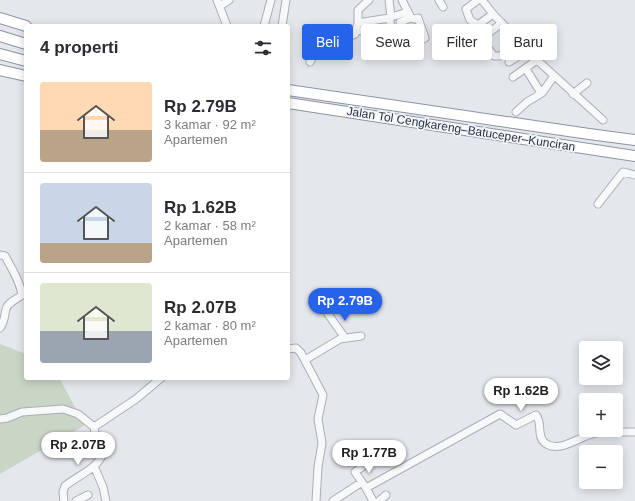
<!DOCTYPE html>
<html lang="id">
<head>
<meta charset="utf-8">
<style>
  :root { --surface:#fff; --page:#f7f7f7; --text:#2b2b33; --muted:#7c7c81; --line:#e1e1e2; --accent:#2563eb }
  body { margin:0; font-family:Helvetica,sans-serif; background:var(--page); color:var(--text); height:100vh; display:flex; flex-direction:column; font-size:15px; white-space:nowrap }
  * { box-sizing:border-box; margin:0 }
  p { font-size:13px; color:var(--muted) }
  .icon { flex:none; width:22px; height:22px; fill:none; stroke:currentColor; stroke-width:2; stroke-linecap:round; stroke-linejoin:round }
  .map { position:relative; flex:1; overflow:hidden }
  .panel { position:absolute; left:24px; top:24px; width:266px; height:356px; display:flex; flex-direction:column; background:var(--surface); border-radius:4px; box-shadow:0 2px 10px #0003 }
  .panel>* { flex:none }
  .hud { position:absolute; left:302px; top:24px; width:273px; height:36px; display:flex; gap:8px }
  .tools { position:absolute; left:579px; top:341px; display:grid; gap:8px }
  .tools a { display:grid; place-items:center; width:44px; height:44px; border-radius:4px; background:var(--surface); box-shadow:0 2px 10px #0003; font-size:20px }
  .price { position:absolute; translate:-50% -34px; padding:0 9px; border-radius:14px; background:#fff; color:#222; font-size:13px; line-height:26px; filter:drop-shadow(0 1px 2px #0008) }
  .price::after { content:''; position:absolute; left:50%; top:24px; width:12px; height:9px; margin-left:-6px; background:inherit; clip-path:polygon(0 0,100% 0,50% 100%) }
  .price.on { background:var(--accent); color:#fff }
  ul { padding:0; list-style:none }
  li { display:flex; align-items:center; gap:12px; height:100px; padding:0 16px }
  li+li { border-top:1px solid var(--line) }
  li span { display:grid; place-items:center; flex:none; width:112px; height:80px; border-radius:4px; color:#555 }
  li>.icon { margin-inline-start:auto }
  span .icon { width:48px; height:48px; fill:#fffc; stroke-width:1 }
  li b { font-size:17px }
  h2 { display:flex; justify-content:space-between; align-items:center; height:48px; padding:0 16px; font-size:17px }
  .pill { padding:0 14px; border-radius:4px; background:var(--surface); box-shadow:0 2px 10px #0003; font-size:14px; line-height:36px }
  .pill.on { background:var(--accent); color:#fff }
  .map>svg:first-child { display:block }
  .green { fill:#c9d6c5 }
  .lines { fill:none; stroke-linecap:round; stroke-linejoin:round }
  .minor-casing { stroke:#a9aeb7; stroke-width:9 }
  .highway-casing { stroke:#8b94a3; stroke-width:12 }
  .minor { stroke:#f7f8fa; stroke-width:7 }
  .highway { stroke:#fff; stroke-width:10 }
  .labels { text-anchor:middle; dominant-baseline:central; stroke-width:3.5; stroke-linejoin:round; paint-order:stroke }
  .street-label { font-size:12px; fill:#2b3445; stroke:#f4f6f9 }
</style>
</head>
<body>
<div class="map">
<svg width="635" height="501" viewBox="0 0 635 501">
  <rect width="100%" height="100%" fill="#e4e7ec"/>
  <path class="green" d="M0,344L26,354V378H59L85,425L0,474Z"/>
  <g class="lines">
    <defs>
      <path id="minor" d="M217,0L227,26
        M389,0L391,17L408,12
        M402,0L410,16
        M439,0L443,7
        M478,0L466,9L470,20L478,25L493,14
        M482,0L493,14L537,60L603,120
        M220,6L229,0
        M400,22L411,18L414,19L418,18L425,38L408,46
        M358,23L389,18L394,39
        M502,23L482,38V40L494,56H500L521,42
        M264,26L271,0
        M282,26L286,0
        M357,30L366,32L371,38L393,34
        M524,45L539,34
        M310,62L315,53L320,49L355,34L358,23V10L369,0
        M509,62L528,50
        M526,69L541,93
        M513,77L537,60
        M573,94L587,83
        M516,112L527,102L542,93L554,76
        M598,204L623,172L635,175
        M0,255L5,256C12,269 20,281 22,295
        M330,307L327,310L328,314L345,338
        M0,328C5,321 4,317 6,309C8,302 20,297 26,293
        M288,349L296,348L301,353L323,395L318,419L322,443L318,467L316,501
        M305,360L340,339L361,336
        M0,419L7,418L22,412L63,409L78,414L94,427L95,433L104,449C101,468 78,475 65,486L63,492L64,501
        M94,427L136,399L161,378
        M372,460L355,472L366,488L500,414L516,425L536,415C543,423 536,436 545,443C559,454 580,436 595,433C608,431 622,432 635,432
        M94,466L103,487L106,501
        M366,488L373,501
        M76,501L88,495
        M333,501L362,482
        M379,501L386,495"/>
      <path id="highway" d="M0,18L26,26
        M0,36L26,44
        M0,54L26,61
        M0,70L26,76
        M288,90L589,134L635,140
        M288,103L635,156"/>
    </defs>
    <use href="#minor" class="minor-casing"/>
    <use href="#highway" class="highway-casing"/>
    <use href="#minor" class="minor"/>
    <use href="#highway" class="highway"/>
  </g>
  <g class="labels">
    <g class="street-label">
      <text transform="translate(461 129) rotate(9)">Jalan Tol Cengkareng–Batuceper–Kunciran</text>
    </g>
  </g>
</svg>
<div class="tools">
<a><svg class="icon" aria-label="layers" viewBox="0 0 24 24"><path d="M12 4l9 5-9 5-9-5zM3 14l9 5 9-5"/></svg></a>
<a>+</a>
<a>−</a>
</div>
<b class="price on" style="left:345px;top:322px">Rp 2.79B</b>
<b class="price" style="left:521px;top:412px">Rp 1.62B</b>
<b class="price" style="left:78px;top:466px">Rp 2.07B</b>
<b class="price" style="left:369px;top:474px">Rp 1.77B</b>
<div class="hud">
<a class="pill on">Beli</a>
<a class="pill">Sewa</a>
<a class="pill">Filter</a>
<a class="pill">Baru</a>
</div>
<section class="panel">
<h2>4 properti<svg class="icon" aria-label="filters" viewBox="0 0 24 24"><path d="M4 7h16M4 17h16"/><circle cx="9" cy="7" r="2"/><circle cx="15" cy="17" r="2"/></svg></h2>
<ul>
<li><span style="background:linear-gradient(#ffd9b3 60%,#b9a48a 0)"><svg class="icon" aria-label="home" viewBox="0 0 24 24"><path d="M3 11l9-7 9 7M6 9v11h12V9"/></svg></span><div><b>Rp 2.79B</b><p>3 kamar · 92 m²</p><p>Apartemen</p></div></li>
<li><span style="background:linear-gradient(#c9d6e8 75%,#b9a48a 0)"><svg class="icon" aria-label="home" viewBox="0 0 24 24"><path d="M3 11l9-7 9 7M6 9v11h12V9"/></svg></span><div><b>Rp 1.62B</b><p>2 kamar · 58 m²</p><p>Apartemen</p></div></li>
<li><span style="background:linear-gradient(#dfe7d0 60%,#9aa5b1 0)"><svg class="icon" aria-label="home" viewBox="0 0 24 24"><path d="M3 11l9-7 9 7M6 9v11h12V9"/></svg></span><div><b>Rp 2.07B</b><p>2 kamar · 80 m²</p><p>Apartemen</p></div></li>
</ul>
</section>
</div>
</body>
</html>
